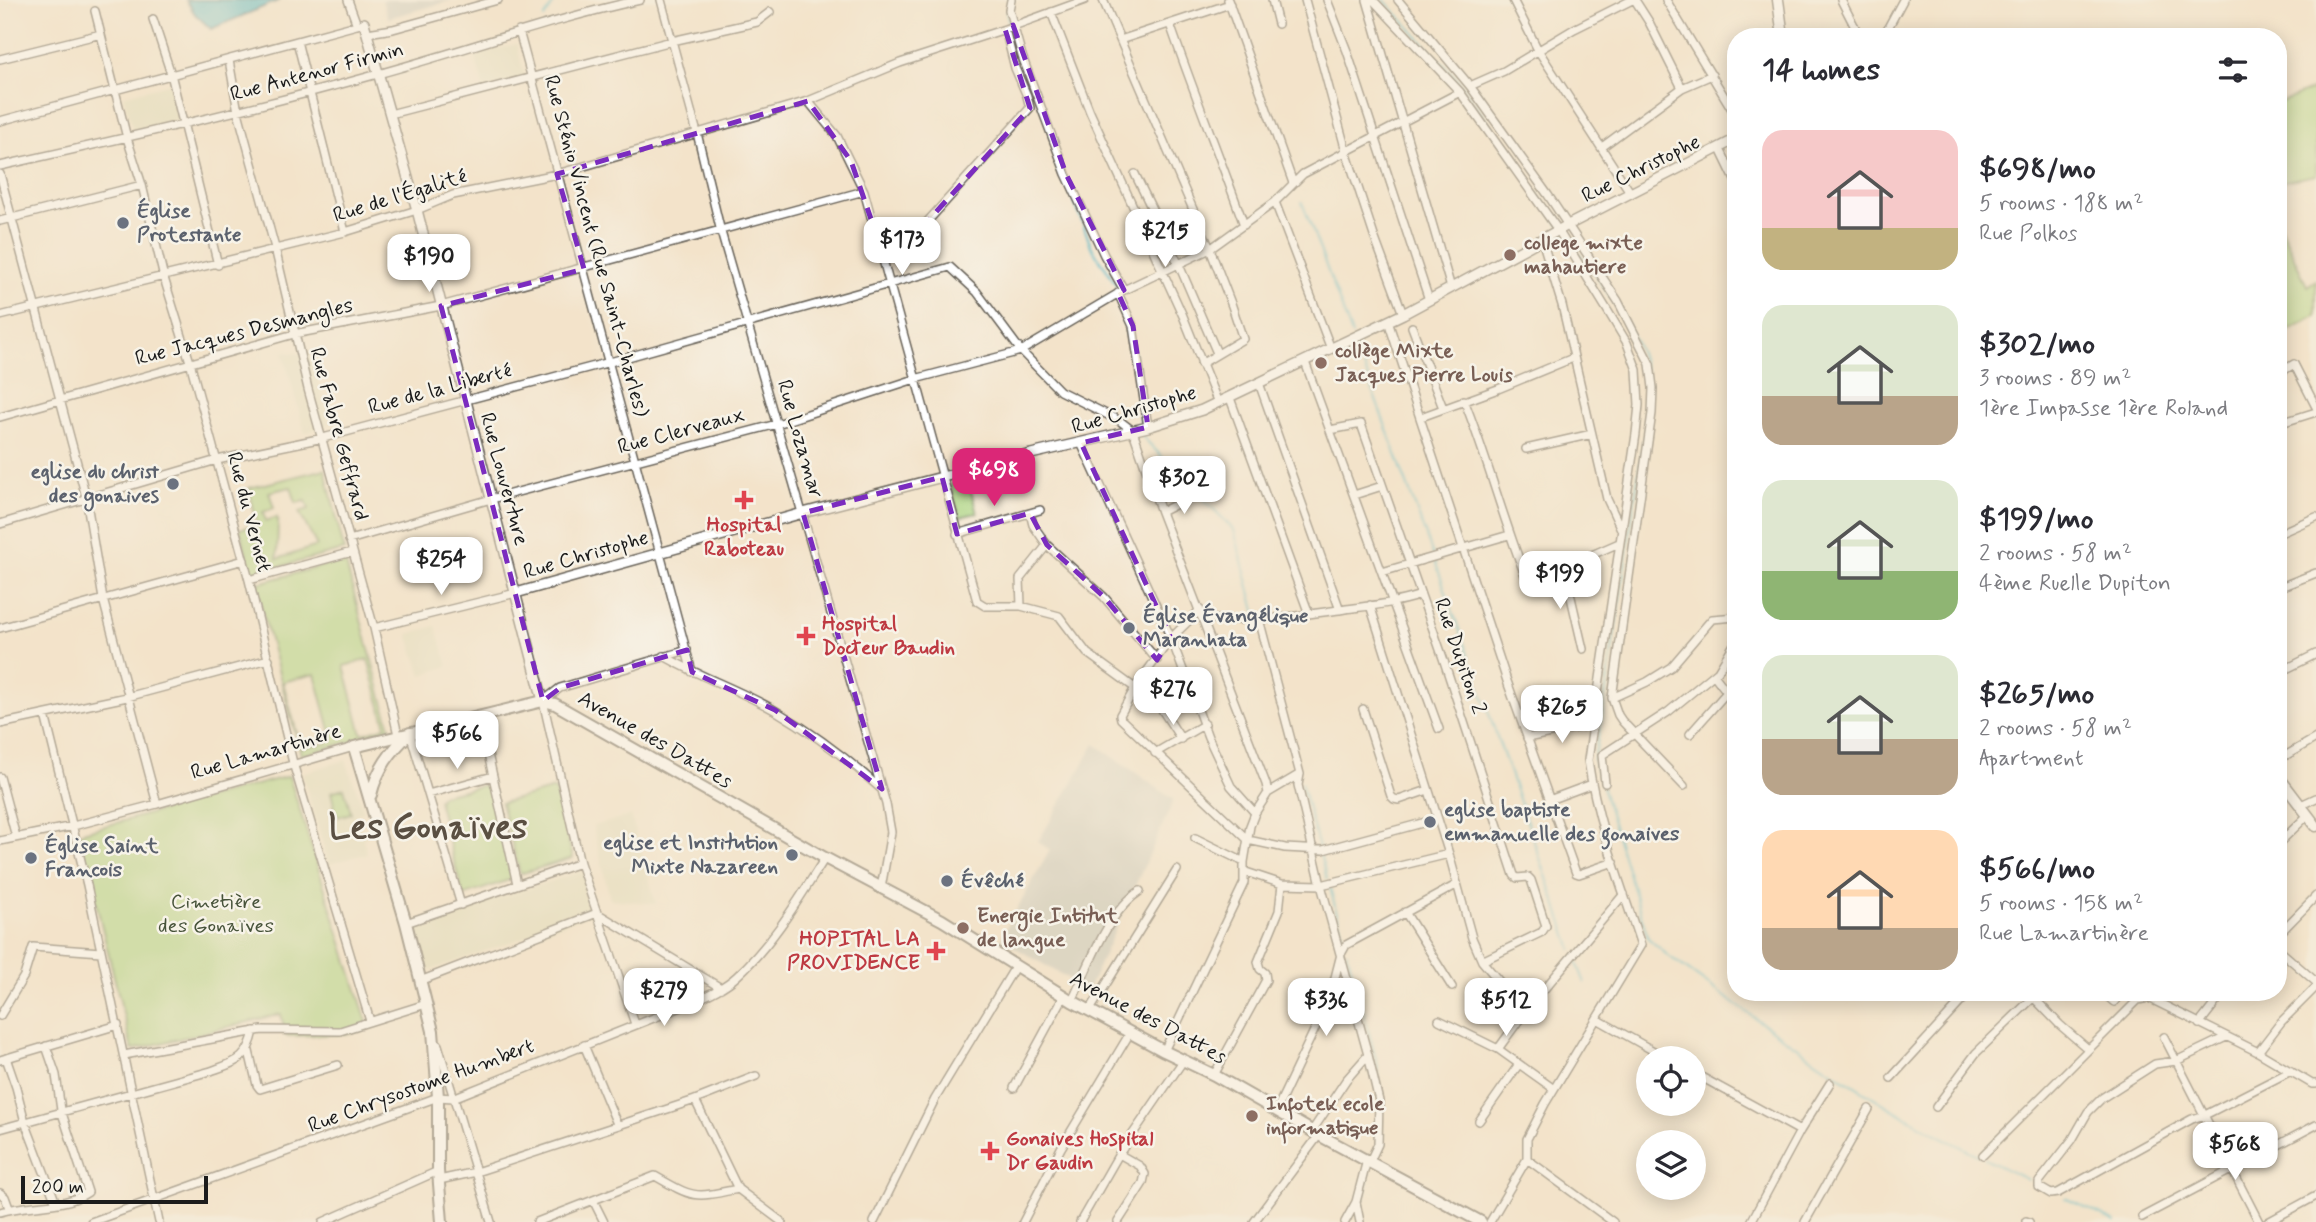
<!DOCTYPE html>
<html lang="en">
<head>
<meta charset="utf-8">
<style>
  :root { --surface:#fff; --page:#f2f2f3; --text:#2b2b33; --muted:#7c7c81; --accent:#db2777 }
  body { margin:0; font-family:Mynerve,sans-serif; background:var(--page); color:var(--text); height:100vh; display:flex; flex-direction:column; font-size:26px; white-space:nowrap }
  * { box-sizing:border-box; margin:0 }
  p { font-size:23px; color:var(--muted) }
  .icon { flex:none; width:38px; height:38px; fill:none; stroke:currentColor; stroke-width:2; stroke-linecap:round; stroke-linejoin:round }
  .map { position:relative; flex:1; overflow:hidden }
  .sheet { position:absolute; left:1727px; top:28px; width:560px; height:973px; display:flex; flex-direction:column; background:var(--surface); border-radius:28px; box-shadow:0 4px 18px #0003 }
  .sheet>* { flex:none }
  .controls { position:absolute; left:1636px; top:1046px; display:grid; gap:14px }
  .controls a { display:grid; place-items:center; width:70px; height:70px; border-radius:50%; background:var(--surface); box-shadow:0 4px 18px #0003; font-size:35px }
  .scale { position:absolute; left:21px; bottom:18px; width:187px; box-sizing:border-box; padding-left:7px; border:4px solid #1c1c1c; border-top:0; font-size:19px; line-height:24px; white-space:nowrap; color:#1c1c1c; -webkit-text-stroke:5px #f7f3e8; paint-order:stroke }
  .price { position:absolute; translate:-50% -60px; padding:0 16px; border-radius:14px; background:#fff; color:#222; font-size:23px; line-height:46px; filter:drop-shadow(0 2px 4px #0008) }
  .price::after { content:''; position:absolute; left:50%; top:42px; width:21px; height:16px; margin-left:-10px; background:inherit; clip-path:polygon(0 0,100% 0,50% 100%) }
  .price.selected { background:var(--accent); color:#fff }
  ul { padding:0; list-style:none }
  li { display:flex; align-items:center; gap:21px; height:175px; padding:0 35px }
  li span { display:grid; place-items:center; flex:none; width:196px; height:140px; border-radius:21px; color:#555 }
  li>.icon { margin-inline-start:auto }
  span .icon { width:84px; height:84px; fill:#fffc; stroke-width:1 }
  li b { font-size:30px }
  h2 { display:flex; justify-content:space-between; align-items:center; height:84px; padding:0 35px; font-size:30px }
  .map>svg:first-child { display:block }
  .built { fill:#e0dcbb }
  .industrial { fill:#c4c5b9 }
  .green { fill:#aad480; stroke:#63784e; stroke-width:2; fill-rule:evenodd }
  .water { fill:#49b5c5; stroke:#326870; stroke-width:2 }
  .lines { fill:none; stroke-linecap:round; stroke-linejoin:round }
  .stream { stroke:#49b5c5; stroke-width:2 }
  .minor-casing { stroke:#676259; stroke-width:10 }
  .tertiary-casing { stroke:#676259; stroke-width:12 }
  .secondary-casing { stroke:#676259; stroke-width:13 }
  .primary-casing { stroke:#676259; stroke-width:14 }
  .minor { stroke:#fff; stroke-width:7 }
  .tertiary { stroke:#fff; stroke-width:9 }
  .secondary { stroke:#fff; stroke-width:10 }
  .primary { stroke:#fff; stroke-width:10 }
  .marked { fill:none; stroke:#7b2cbf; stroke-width:5; stroke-dasharray:14 9; stroke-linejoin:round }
  .worship-dot { fill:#6b7280; stroke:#f7f3e8; stroke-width:2.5 }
  .education-dot { fill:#8d6e63; stroke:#f7f3e8; stroke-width:2.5 }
  .health-dot { fill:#e0444e; stroke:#f7f3e8; stroke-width:2.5 }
  .labels { text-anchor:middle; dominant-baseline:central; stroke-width:5; stroke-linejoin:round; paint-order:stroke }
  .street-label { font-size:21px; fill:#1c1c1c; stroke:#f7f3e8 }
  .worship-label { font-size:21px; font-weight:bold; fill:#5b616d; stroke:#f7f3e8; text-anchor:start }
  .education-label { font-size:21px; font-weight:bold; fill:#785e54; stroke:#f7f3e8; text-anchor:start }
  .health-label { font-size:21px; font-weight:bold; fill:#be3a42; stroke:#f7f3e8; text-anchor:start }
  .park-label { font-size:21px; fill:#47533a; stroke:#f7f3e8 }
  .town-label { font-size:35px; font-weight:bold; fill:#5a4f42; stroke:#f7f3e8 }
</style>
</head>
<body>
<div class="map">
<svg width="2316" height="1222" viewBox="0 0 2316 1222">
  <rect width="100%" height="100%" fill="#f7f3e8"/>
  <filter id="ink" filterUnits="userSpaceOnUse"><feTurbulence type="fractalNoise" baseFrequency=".0143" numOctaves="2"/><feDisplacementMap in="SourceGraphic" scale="14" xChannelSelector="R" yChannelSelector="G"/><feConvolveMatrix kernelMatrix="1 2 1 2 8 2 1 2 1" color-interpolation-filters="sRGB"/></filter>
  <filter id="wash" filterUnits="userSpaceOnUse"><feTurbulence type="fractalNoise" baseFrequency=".00686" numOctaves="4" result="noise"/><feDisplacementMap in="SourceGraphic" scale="28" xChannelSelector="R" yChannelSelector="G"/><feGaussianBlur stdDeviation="1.57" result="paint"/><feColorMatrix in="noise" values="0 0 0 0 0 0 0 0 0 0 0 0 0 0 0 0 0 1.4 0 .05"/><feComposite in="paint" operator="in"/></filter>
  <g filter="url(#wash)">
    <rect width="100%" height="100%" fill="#f3e3ca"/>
    <path class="built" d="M517,44L525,79L484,89L475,55Z
      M171,83L181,120L134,132L123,96Z
      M283,352L311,355L329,424L305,433Z
      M436,626L448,666L422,675L408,634Z
      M346,760L364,812L357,814L362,832L366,831L367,836L363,838L367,853L329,864L302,773Z
      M631,816L656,904L610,899L593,826Z
      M583,871L594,913L429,971L413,925Z"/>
    <path class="industrial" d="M382,0H453L388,18Z
      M1095,744L1174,800L1088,990L1000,939L1050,850L1038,842Z"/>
    <path class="green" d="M2316,88V175L2279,182V103Z
      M2278,221L2307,286L2316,280V316L2279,335Z
      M325,469L344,550L252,574L240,529L257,524L249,488ZM291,487L296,503L306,501L309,509L299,512L317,546L277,559L278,523L277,517L266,521L263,512L274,508L269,492Z
      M968,480L977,513L959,517L951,484Z
      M345,560L391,731L301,755L255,584ZM368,659L386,727L362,734L344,666ZM315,674L332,737L327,743L301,748L283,682Z
      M289,776L369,1028L348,1034L286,1036L281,1014L132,1050L79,833Z
      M485,785L491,786L512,879L463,896L438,800L442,795Z
      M344,788L351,813L337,817L331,792Z
      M555,789L573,858L520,874L501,803Z"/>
    <path class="water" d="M186,0H280L211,29L195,14Z"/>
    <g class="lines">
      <path class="stream" d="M1384,0L1459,81L1559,225
        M1006,11L1010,26
        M544,18L556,0
        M1071,192L1091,246L1118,287
        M1302,202L1352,335
        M1564,232C1592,272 1633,320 1644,367C1649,388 1646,411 1645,432L1603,710L1594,760L1648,938L1666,954C1767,1027 1867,1102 1980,1156
        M1354,340L1433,555
        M1133,349L1141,424
        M1142,433V436L1194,490
        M1201,496L1234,530L1257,618
        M1435,561L1572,949
        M1301,783L1319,848
        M1320,854L1327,879
        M1329,884L1345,943
        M1347,952L1378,1067L1379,1089
        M1576,960L1585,983
        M1985,1159L2028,1180
        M2065,1198L2116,1222
        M1361,1209L1369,1172"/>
    </g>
  </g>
  <g filter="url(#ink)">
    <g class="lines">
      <defs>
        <path id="minor" d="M348,0L357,25
          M661,0L697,133L721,232L886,804L891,832L881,888
          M1011,0L1009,10L1022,56L1066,174L1104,255L1124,290
          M1103,0L1210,249L1232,306L1243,339L1201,364
          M1228,0L1293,183
          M1272,0L1278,24
          M1305,0L1346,151L1374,236L1403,314
          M1327,0L1347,51L1429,300
          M1367,0L1451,288
          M1373,0L1460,92L1558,230L1609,313L1627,343L1637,370L1639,405L1636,434L1588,760C1597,823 1621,885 1641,945L1545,1104L1527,1139V1159L1490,1222
          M1398,0L1470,86L1548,195L1618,301L1650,364L1653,388L1652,413L1612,698L1618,715L1622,721L1684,786
          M1513,0L1538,50L1630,192
          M1635,0L1649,22L1682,88
          M1666,0L1736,116
          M1841,0L1860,37
          M95,11L127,138L142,185L164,278L190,362L249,580L293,763L370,1021
          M1051,12L1090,112L1183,316L1218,403
          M153,19L171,74L218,265
          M1170,24C1193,91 1220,157 1244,225
          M519,31L692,672
          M367,33L393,29L498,0
          M1883,37L1903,0
          M1120,40L1230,4
          M297,41L345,232
          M0,59L101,34
          M229,60L238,112L275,248L308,389L374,628L398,735
          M1470,86L1504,71L1574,29L1632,0
          M808,101L837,136L864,191L977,601L985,606H1021L1059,616L1087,653L1135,688L1171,638L1200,610
          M390,114L672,41L757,22L770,12
          M0,121L364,23
          M1602,147L1682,88L1712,75
          M1720,149L1736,182
          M0,166C127,138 253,109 378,74C466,50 551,19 640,0
          M0,174L86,497L103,599L157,804
          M1135,174L1179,265L1217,353
          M1275,202L1331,349
          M0,221L142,185
          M1542,240L1562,305L1607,499L1621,529
          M882,251L908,243L1030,108L1027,96L1015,68L1005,29
          M1118,293L1133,326L1148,427
          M0,316L345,232L417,210L453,195L557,174L808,101L900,63L1005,29L1085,0
          M1388,321L1508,684L1576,873L1579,874L1614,862
          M1412,327L1443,408
          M1305,362L1439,729
          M2278,374L2294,364L2316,407
          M1259,383L1340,610
          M1230,398L1309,614
          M1464,400C1488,460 1504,523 1528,583L1619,543
          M0,417L294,334L441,306L864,191
          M1421,417L1498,389L1573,358
          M2278,424L2316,412
          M1330,430L1361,424L1443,658L1514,875L1517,878L1528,877L1531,880L1546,926L1542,932L1482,961
          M1081,443L1171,638L1208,737L1231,786L1255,813
          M1526,449L1592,434
          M1354,495L1382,486
          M1161,512L1200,492
          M1030,513L1033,525L1047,545
          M0,524L217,460L323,438L610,362L950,267L977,292L1021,351L1060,391L1120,421L1133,431L1161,512L1266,784L1268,793L1255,813L1250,826L1244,862V883L1164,1051
          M957,534L1040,510
          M2278,534L2316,517
          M349,540L491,499L777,424L915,379L1021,351L1124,290L1210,249L1275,202L1303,174L1460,92
          M1564,567L1583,649
          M1382,572L1509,535
          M249,580L352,552
          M2278,588L2316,573
          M1370,605L1449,854L1472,938L1482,961L1525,1012
          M1021,606L1020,579L1047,545L1104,597L1157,660
          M1202,618C1248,624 1295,616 1339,610C1367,606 1394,604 1421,595
          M1259,619L1300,774L1298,785L1321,885L1368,1055L1379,1101L1378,1144L1370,1161
          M0,628L244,560
          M374,628L516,593
          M664,656C700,677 740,690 776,711C813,733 848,759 880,788
          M2278,673L2316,654
          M1142,679L1181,739
          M1135,688L1120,715L1121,719L1248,840L1285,848L1323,850L1437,819
          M1612,698L1647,682L1671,667L1712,619L1736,617
          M1363,709L1391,796L1394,799L1399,800L1428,790
          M45,715L87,885L159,1222
          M480,718L517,884
          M0,724L127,697L269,659
          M410,733L461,905
          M1690,734L1727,692L1714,675
          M1527,738L1593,724
          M1155,753L1205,724
          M2278,760L2316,738
          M0,777L16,837
          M1605,783L1602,755L1668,712L1718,671L1736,641
          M1268,793L1300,774
          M428,794L493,776
          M1549,800L1592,784
          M2301,805L2316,798
          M1195,838L1244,862
          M0,841L73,826L157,804L354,747
          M2278,844L2308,815
          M1246,872L1282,884L1321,885L1449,854
          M1405,912L1452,987
          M406,923L580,863
          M2278,935L2316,896
          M2278,949L2316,982
          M420,981L597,913L721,988
          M2102,992L2114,1002L2123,992
          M2033,997L2060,1025L2088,1049
          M1072,1001C1089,966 1107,912 1140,891
          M1090,1010L1177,870
          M0,1016L24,976L33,947L101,952
          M1597,1019L1668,1059
          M1439,1020L1498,1049L1554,1089
          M635,1024L580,863L543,701L560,688L687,650
          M2199,1024L2224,992
          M2164,1037L2259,1222
          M2226,1037L2176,1061L2155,1064L2102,1098L2088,1112L2072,1140L2039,1182V1187L2051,1194L2058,1193L2192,1119L2205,1115L2291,1071
          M438,1045L491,1222
          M584,1045L617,1124
          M1498,1049L1525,1012L1624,894
          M249,1051L257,1085L260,1089L338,1065
          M2258,1052L2312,1084H2316
          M124,1055L262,1030L340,1031L426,1004
          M6,1058L16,1087L25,1122L56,1203
          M0,1060L118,1025
          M1694,1073L1800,1131
          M1214,1075L1266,980L1265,973L1260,969L1258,962L1279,911L1282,884
          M1891,1078L1970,992
          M1014,1088L1064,996
          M695,1100L738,1189
          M1936,1107L1976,1053L2039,992
          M1276,1111L1330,997L1341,954L1346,945L1456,885
          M1479,1121L1519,1064
          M0,1129L211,1071C236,1062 248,1060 254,1031
          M1312,1131L1346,1080L1368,1055
          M1983,1155L2138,1000L2149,998L2258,1052L2281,1022L2316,987
          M1527,1159L1613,1222
          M439,1180L476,1172L695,1100L756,1076
          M0,1193L5,1197L9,1208
          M594,1202L604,1222
          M1356,1202L1360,1222
          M0,1212C27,1203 63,1209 88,1192L61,1110L56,1075L46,1046
          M2142,1217L2316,1125
          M2026,1221L2029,1222
          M91,1222L438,1097L453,1098L686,1005C703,997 723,989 737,976C773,943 799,899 825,858
          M323,1222L438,1171
          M537,1222L655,1176C695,1199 694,1198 738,1189L782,1222
          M874,1222L935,1099L1015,967
          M1023,1222L1061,1148L1130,1033
          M1080,1222L1119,1154L1183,1061
          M1118,1222L1143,1183L1145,1174L1140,1166L1119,1154
          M1254,1222L1319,1135
          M1345,1222L1356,1202L1367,1160
          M1751,1222L1800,1131L1830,1083
          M1805,1222L1869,1109
          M2268,1222L2316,1196"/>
        <path id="tertiary" d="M364,23L417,210L543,701
          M516,593L803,513L1031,454L1148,427L1202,410L1403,314L1568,225L1736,139"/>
        <path id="secondary" d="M1778,0L1783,37
          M2278,776L2316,826"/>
        <path id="primary" d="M371,795C377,769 391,751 410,733
          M442,1222L438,1171V1097L433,1031L406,923L354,747L543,701L555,704L825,858L942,920L1072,1001L1164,1051L1214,1075L1319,1135L1481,1222"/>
      </defs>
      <use href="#minor" class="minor-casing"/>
      <use href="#tertiary" class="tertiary-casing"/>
      <use href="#secondary" class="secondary-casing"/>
      <use href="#primary" class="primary-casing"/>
      <use href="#minor" class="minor"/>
      <use href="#tertiary" class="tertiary"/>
      <use href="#secondary" class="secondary"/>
      <use href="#primary" class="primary"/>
    </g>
  </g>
  <path d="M0 0H2316V1222H0ZM1013,25L1066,174L1124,290L1118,293L1133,326L1148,427L1081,443L1171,638L1157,660L1104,597L1047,545L1030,513L957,534L942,477L803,513L882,789L775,710L692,672L687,650L560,688L543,701L441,306L584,269L557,174L808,101L851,161L882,251L908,243L1030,108L1005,29Z" fill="#f3e3ca" fill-opacity=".55" fill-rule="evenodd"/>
  <path class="marked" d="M1013,25L1066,174L1124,290L1118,293L1133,326L1148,427L1081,443L1171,638L1157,660L1104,597L1047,545L1030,513L957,534L942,477L803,513L882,789L775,710L692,672L687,650L560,688L543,701L441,306L584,269L557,174L808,101L851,161L882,251L908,243L1030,108L1005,29Z"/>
  <g class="worship-dot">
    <circle cx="123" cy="223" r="7"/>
    <circle cx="173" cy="484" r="7"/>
    <circle cx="1129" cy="628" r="7"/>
    <circle cx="1430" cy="822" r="7"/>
    <circle cx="792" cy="855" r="7"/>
    <circle cx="31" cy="858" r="7"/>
    <circle cx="947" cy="881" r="7"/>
  </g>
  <g class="education-dot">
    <circle cx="1510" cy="255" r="7"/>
    <circle cx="1321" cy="363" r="7"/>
    <circle cx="963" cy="928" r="7"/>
    <circle cx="1252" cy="1116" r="7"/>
  </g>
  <g class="health-dot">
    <path d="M740.5 489.5h7v7h7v7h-7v7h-7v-7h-7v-7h7z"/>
    <path d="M802.5 625.5h7v7h7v7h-7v7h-7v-7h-7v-7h7z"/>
    <path d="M932.5 940.5h7v7h7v7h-7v7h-7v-7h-7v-7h7z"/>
    <path d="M986.5 1140.5h7v7h7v7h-7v7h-7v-7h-7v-7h7z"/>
  </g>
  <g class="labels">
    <g class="street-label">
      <text transform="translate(317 72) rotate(-15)">Rue Antenor Firmin</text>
      <text transform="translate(1641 169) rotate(-26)">Rue Christophe</text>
      <text transform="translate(400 196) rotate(-17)">Rue de l'Égalité</text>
      <text transform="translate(596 246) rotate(75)">Rue Sténio Vincent (Rue Saint-Charles)</text>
      <text transform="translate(244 332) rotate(-14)">Rue Jacques Desmangles</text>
      <text transform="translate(440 389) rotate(-15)">Rue de la Liberté</text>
      <text transform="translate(1134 410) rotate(-16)">Rue Christophe</text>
      <text transform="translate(681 431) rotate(-15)">Rue Clerveaux</text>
      <text transform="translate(339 434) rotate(75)">Rue Fabre Geffrard</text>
      <text transform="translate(800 439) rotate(74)">Rue Lozamar</text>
      <text transform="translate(504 479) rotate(75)">Rue Louverture</text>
      <text transform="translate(249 512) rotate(75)">Rue du Vernet</text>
      <text transform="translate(586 555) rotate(-16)">Rue Christophe</text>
      <text transform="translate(1460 656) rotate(71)">Rue Dupiton 2</text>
      <text transform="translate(655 740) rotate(30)">Avenue des Dattes</text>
      <text transform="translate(266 752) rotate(-16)">Rue Lamartinère</text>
      <text transform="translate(1148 1018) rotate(28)">Avenue des Dattes</text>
      <text transform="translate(421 1086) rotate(-20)">Rue Chrysostome Humbert</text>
    </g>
    <g class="worship-label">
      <text x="137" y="211">Église<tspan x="137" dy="24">Protestante</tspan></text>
      <text x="159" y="472" text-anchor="end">eglise du christ<tspan x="159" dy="24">des gonaives</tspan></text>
      <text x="1143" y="616">Église Évangélique<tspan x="1143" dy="24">Maranhata</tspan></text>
      <text x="1444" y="810">eglise baptiste<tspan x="1444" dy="24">emmanuelle des gonaives</tspan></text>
      <text x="778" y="843" text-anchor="end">eglise et Institution<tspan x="778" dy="24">Mixte Nazareen</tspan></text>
      <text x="45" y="846">Église Saint<tspan x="45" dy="24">Francois</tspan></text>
      <text x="961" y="881">Évêché</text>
    </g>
    <g class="education-label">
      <text x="1524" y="243">college mixte<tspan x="1524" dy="24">mahautiere</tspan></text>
      <text x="1335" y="351">collège Mixte<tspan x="1335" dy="24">Jacques Pierre Louis</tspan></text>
      <text x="977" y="916">Energie Intitut<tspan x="977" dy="24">de langue</tspan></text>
      <text x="1266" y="1104">Infotek ecole<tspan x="1266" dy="24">informatique</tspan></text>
    </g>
    <g class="health-label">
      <text x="744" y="525" text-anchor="middle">Hospital<tspan x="744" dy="24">Raboteau</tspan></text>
      <text x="822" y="624">Hospital<tspan x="822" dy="24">Docteur Baudin</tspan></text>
      <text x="920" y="939" text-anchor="end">HOPITAL LA<tspan x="920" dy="24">PROVIDENCE</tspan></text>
      <text x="1006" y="1139">Gonaives Hospital<tspan x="1006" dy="24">Dr Gaudin</tspan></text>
    </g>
    <g class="park-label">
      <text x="216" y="902">Cimetière<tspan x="216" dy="24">des Gonaïves</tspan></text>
    </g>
    <g class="town-label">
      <text x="428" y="828">Les Gonaïves</text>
    </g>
  </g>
</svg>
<div class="controls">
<a><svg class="icon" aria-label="locate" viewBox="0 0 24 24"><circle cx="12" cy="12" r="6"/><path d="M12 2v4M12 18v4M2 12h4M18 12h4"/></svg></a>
<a><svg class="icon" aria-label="layers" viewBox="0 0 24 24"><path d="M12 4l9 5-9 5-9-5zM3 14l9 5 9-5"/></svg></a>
</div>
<div class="scale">200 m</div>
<b class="price" style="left:1165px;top:269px">$215</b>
<b class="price" style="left:902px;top:277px">$173</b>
<b class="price" style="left:429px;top:294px">$190</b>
<b class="price selected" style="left:994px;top:508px">$698</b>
<b class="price" style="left:1184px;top:516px">$302</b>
<b class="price" style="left:441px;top:597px">$254</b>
<b class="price" style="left:1560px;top:611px">$199</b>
<b class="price" style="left:1173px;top:727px">$276</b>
<b class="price" style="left:1562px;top:745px">$265</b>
<b class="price" style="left:457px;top:771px">$566</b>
<b class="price" style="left:664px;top:1028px">$279</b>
<b class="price" style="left:1326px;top:1038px">$336</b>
<b class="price" style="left:1506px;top:1038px">$512</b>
<b class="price" style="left:2235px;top:1182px">$568</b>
<section class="sheet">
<h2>14 homes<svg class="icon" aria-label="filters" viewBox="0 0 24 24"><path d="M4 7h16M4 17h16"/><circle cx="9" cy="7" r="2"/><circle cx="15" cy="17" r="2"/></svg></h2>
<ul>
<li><span style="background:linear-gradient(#f6c9c9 70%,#c2b280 0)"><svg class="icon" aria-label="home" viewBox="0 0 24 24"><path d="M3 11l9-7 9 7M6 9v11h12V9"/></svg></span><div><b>$698/mo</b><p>5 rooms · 188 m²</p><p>Rue Polkos</p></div></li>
<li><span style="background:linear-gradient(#dfe7d0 65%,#b9a48a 0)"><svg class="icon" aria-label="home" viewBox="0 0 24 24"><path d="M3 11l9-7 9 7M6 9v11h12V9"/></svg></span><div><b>$302/mo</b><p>3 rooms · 89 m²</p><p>1ère Impasse 1ère Roland</p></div></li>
<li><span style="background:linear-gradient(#dfe7d0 65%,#8fb573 0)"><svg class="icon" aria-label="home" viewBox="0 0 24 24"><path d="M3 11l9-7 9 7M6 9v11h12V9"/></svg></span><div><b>$199/mo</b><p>2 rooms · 58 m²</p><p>4ème Ruelle Dupiton</p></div></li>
<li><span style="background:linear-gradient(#dfe7d0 60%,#b9a48a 0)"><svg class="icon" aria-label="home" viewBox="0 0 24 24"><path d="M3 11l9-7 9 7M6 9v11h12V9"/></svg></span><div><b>$265/mo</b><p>2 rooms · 58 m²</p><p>Apartment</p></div></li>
<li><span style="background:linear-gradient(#ffd9b3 70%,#b9a48a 0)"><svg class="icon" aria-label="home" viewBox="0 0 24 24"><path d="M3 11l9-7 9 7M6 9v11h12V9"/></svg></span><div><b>$566/mo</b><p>5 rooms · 158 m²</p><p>Rue Lamartinère</p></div></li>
</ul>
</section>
</div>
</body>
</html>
